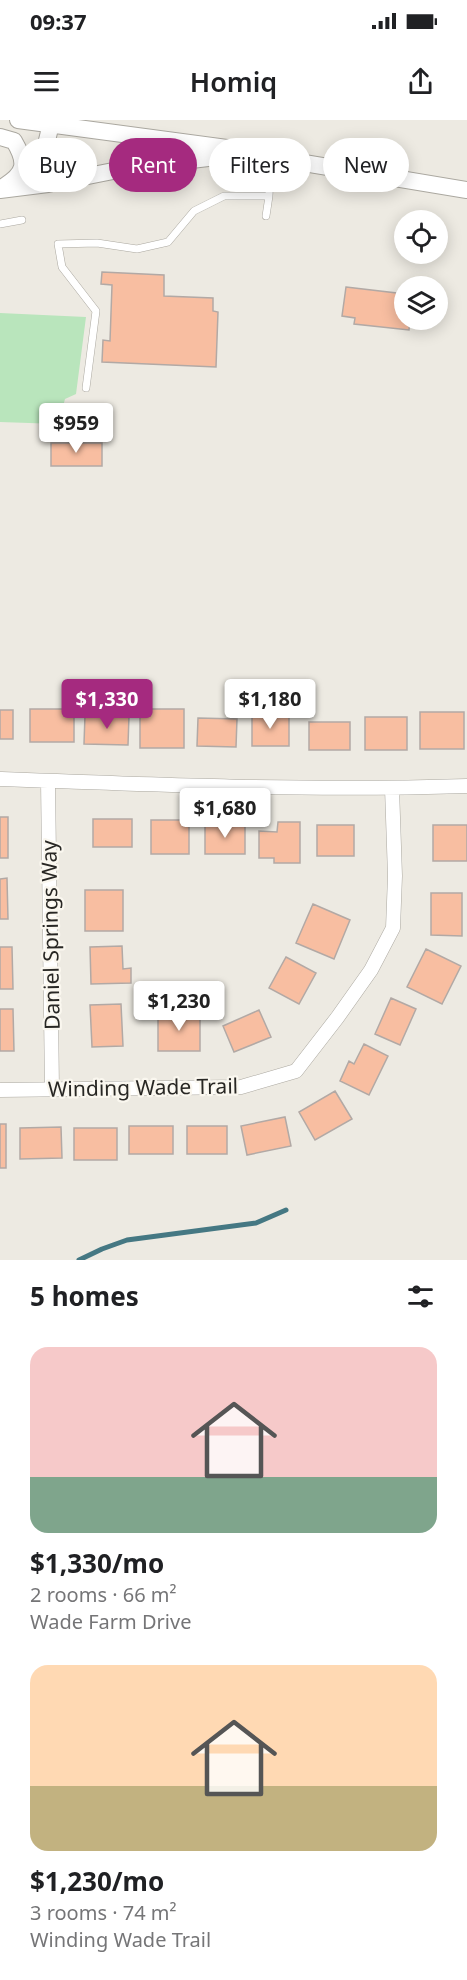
<!DOCTYPE html>
<html lang="en">
<head>
<meta charset="utf-8">
<style>
  :root { --surface:#fff; --page:#f6f6f6; --text:#202124; --muted:#757577; --accent:#a52a7f }
  body { margin:0; font-family:"Noto Sans",sans-serif; background:var(--page); color:var(--text); height:100vh; display:flex; flex-direction:column; font-size:22px; white-space:nowrap }
  * { box-sizing:border-box; margin:0 }
  p { font-size:20px; color:var(--muted) }
  .icon { flex:none; width:33px; height:33px; fill:none; stroke:currentColor; stroke-width:2; stroke-linecap:round; stroke-linejoin:round }
  .map { position:relative; height:1140px; overflow:hidden }
  .details { display:flex; flex-direction:column; background:var(--surface); flex:1 }
  .details>* { flex:none }
  .hud { position:absolute; left:18px; top:18px; width:432px; height:54px; display:flex; gap:12px }
  .fabs { position:absolute; left:394px; top:90px; display:grid; gap:12px }
  .fabs a { display:grid; place-items:center; width:54px; height:54px; border-radius:50%; background:var(--surface); box-shadow:0 3px 15px #0003; font-size:30px }
  .price { position:absolute; translate:-50% -51px; padding:0 14px; border-radius:6px; background:#fff; color:#222; font-size:20px; line-height:39px; filter:drop-shadow(0 2px 3px #0008) }
  .price::after { content:''; position:absolute; left:50%; top:36px; width:18px; height:14px; margin-left:-9px; background:inherit; clip-path:polygon(0 0,100% 0,50% 100%) }
  .price.selected { background:var(--accent); color:#fff }
  ul { padding:0; list-style:none }
  li { display:grid; align-content:center; gap:12px; height:318px; padding:0 30px }
  li span { display:grid; place-items:center; height:186px; border-radius:18px; color:#555 }
  li>.icon { margin-inline-start:auto }
  span .icon { width:108px; height:108px; fill:#fffc; stroke-width:1 }
  li b { font-size:26px }
  h2 { display:flex; justify-content:space-between; align-items:center; height:72px; padding:0 30px; font-size:26px }
  .pill { padding:0 21px; border-radius:27px; background:var(--surface); box-shadow:0 3px 15px #0003; font-size:21px; line-height:54px }
  .pill.selected { background:var(--accent); color:#fff }
  .status { display:flex; justify-content:space-between; align-items:center; height:42px; padding:0 30px; background:var(--surface); direction:ltr }
  .status svg { height:16px; fill:currentColor }
  header { display:flex; justify-content:space-between; align-items:center; height:78px; padding:0 30px; background:var(--surface); font-size:27px; font-weight:600 }
  .map>svg:first-child { display:block }
  .green { fill:#b9e5bc }
  .lines { fill:none; stroke-linecap:round; stroke-linejoin:round }
  .stream { stroke:#457883; stroke-width:5 }
  .building { fill:#f8bea1; stroke:#b2a9a5; stroke-width:1.5 }
  .service-casing { stroke:#aba8a0; stroke-width:8 }
  .minor-casing { stroke:#aba8a0; stroke-width:15 }
  .tertiary-casing { stroke:#aba8a0; stroke-width:18 }
  .service { stroke:#fff; stroke-width:7 }
  .minor { stroke:#fff; stroke-width:14 }
  .tertiary { stroke:#fff; stroke-width:16 }
  .labels { text-anchor:middle; dominant-baseline:central; stroke-width:4.5; stroke-linejoin:round; paint-order:stroke }
  .street-label { font-size:21px; fill:#282724; stroke:#faf7ef }
</style>
</head>
<body>
<div class="status"><b>09:37</b><svg viewBox="0 0 49 12"><path d="M0 12V9h3v3zM5 12V6h3v6zM10 12V3h3v9zM15 12V0h3v12zM26 1h20v11H26zM47 4h2v5h-2z"/></svg></div>
<header><svg class="icon" aria-label="menu" viewBox="0 0 24 24"><path d="M4 6h16M4 12h16M4 18h16"/></svg>Homiq<svg class="icon" aria-label="share" viewBox="0 0 24 24"><path d="M12 15V3M7 8l5-5 5 5M5 13v7h14v-7"/></svg></header>
<div class="map">
<svg width="467" height="1140" viewBox="0 0 467 1140">
  <rect width="100%" height="100%" fill="#edeae2"/>
  <path class="green" d="M0,193L86,197L76,274L65,279L58,304L0,302Z"/>
  <g class="lines">
    <path class="stream" d="M79,1140L102,1129L127,1120L256,1103L286,1090"/>
  </g>
  <path class="building" d="M102,152L164,155V176L213,178V191L218,192L216,247L102,242L103,220L110,221L112,165L101,164Z
    M346,167L405,174V200H410L409,210L354,204L355,198L342,196Z
    M51,323H102V346H51Z
    M30,589H74V622H30Z
    M140,589H184V628H140Z
    M0,590H13V619H0Z
    M420,592H464V629H420Z
    M252,594H289V626H252Z
    M85,595L129,596L128,625L84,624Z
    M365,597H407V630H365Z
    M198,598L237,599L236,627L197,626Z
    M309,602H350V630H309Z
    M0,697H8V738H0Z
    M93,699H132V727H93Z
    M151,700H189V734H151Z
    M278,702H300V743H274V738H259V711L277,712Z
    M205,704H245V734H205Z
    M317,705H354V736H317Z
    M433,705H467V741H433Z
    M7,758L8,799H0V759Z
    M85,770H123V811H85Z
    M431,773H462V816L431,815Z
    M313,784L350,800L334,839L296,823Z
    M122,826L123,849L131,848V863L91,864L90,827Z
    M0,827H12L13,869H0Z
    M426,829L461,846L442,884L407,867Z
    M286,837L316,853L299,884L269,868Z
    M391,878L416,889L400,925L375,914Z
    M121,884L123,926L92,927L90,885Z
    M0,889H13L14,931H0Z
    M259,890L271,917L234,932L223,906Z
    M158,893H200V931H158Z
    M364,924L388,936L369,975L340,961L349,941L354,944Z
    M335,971L352,999L315,1020L299,992Z
    M285,997L291,1026L247,1035L241,1006Z
    M0,1004H6V1048H0Z
    M129,1006H173V1034H129Z
    M187,1006H227V1034H187Z
    M61,1007L62,1038L20,1039V1008Z
    M74,1008H117V1040H74Z"/>
  <g class="lines">
    <defs>
      <path id="service" d="M269,76L271,37
        M0,104L22,100
        M86,268L96,191L62,147L58,124L97,123L137,129L168,122L194,91L224,76H269L266,96"/>
      <path id="minor" d="M0,659C156,665 311,671 467,666
        M48,661L52,969
        M0,970L241,967L296,951L337,898L371,850L393,808L395,756L392,668"/>
      <path id="tertiary" d="M18,0L257,32L304,43L467,70
        M0,17L14,21C27,43 26,53 3,67
        M19,66L33,60L40,49L51,4
        M0,70L48,64L133,47L233,35"/>
    </defs>
    <use href="#service" class="service-casing"/>
    <use href="#minor" class="minor-casing"/>
    <use href="#tertiary" class="tertiary-casing"/>
    <use href="#service" class="service"/>
    <use href="#minor" class="minor"/>
    <use href="#tertiary" class="tertiary"/>
  </g>
  <g class="labels">
    <g class="street-label">
      <text transform="translate(50 815) rotate(-91)">Daniel Springs Way</text>
      <text transform="translate(143 967) rotate(-1)">Winding Wade Trail</text>
    </g>
  </g>
</svg>
<div class="fabs">
<a><svg class="icon" aria-label="locate" viewBox="0 0 24 24"><circle cx="12" cy="12" r="6"/><path d="M12 2v4M12 18v4M2 12h4M18 12h4"/></svg></a>
<a><svg class="icon" aria-label="layers" viewBox="0 0 24 24"><path d="M12 4l9 5-9 5-9-5zM3 14l9 5 9-5"/></svg></a>
</div>
<b class="price" style="left:76px;top:334px">$959</b>
<b class="price selected" style="left:107px;top:610px">$1,330</b>
<b class="price" style="left:270px;top:610px">$1,180</b>
<b class="price" style="left:225px;top:719px">$1,680</b>
<b class="price" style="left:179px;top:912px">$1,230</b>
<div class="hud">
<a class="pill">Buy</a>
<a class="pill selected">Rent</a>
<a class="pill">Filters</a>
<a class="pill">New</a>
</div>
</div>
<section class="details">
<h2>5 homes<svg class="icon" aria-label="filters" viewBox="0 0 24 24"><path d="M4 7h16M4 17h16"/><circle cx="9" cy="7" r="2"/><circle cx="15" cy="17" r="2"/></svg></h2>
<ul>
<li><span style="background:linear-gradient(#f6c9c9 70%,#7fa58c 0)"><svg class="icon" aria-label="home" viewBox="0 0 24 24"><path d="M3 11l9-7 9 7M6 9v11h12V9"/></svg></span><div><b>$1,330/mo</b><p>2 rooms · 66 m²</p><p>Wade Farm Drive</p></div></li>
<li><span style="background:linear-gradient(#ffd9b3 65%,#c2b280 0)"><svg class="icon" aria-label="home" viewBox="0 0 24 24"><path d="M3 11l9-7 9 7M6 9v11h12V9"/></svg></span><div><b>$1,230/mo</b><p>3 rooms · 74 m²</p><p>Winding Wade Trail</p></div></li>
</ul>
</section>
</body>
</html>
